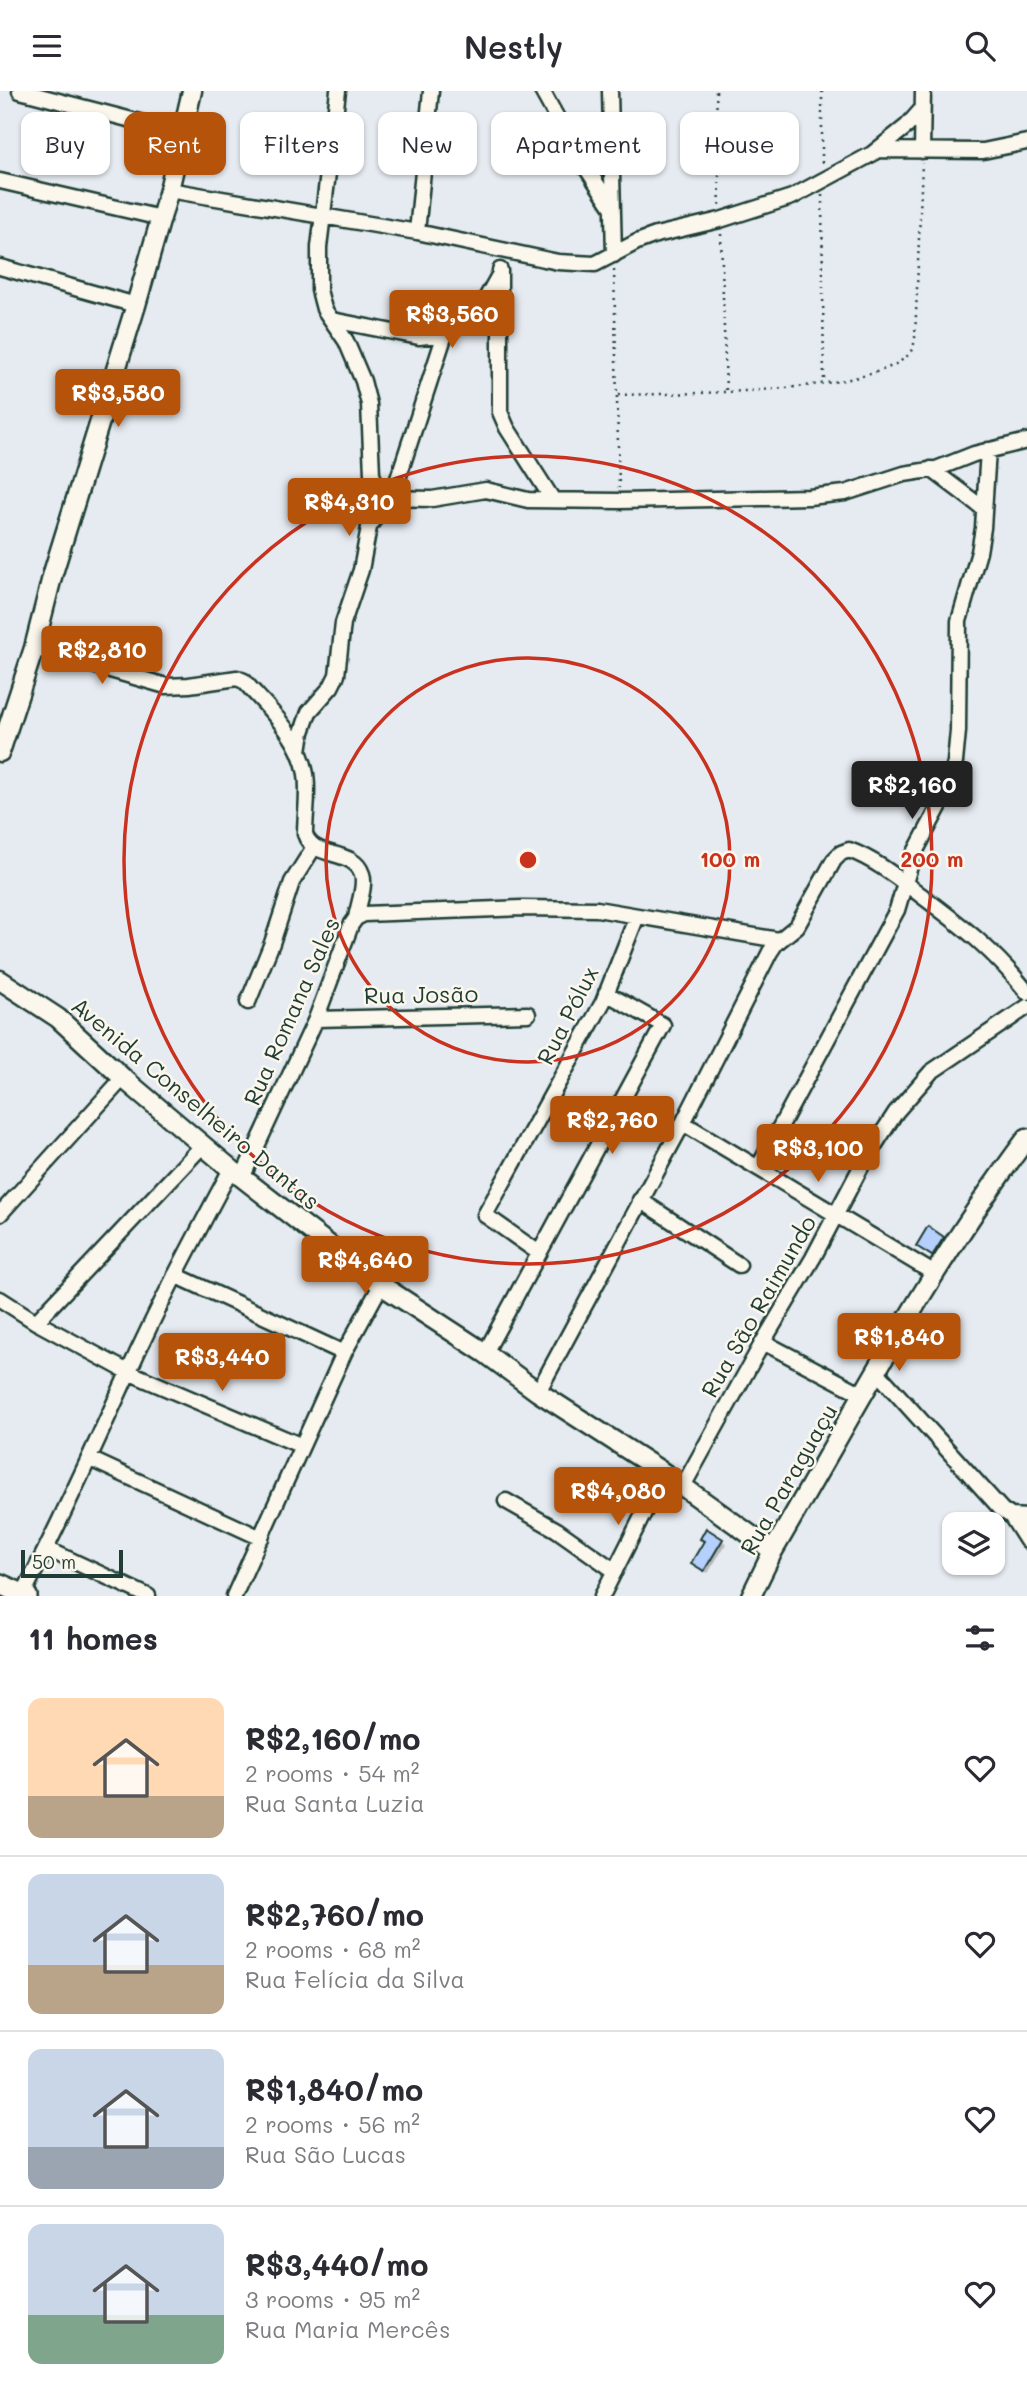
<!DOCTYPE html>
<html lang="en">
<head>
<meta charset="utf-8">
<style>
  :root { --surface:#fff; --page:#f7f7f7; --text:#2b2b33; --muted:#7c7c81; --line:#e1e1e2; --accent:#b45309 }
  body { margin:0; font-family:Mali,sans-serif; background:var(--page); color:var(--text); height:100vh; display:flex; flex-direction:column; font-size:26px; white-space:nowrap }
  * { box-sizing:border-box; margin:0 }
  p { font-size:23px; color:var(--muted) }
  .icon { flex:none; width:38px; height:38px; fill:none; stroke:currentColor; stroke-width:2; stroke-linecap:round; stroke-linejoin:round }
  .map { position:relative; height:1505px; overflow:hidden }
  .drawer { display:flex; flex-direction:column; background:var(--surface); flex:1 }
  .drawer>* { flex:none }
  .top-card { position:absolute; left:21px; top:21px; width:985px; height:63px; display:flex; gap:14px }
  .fabs { position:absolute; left:942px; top:1421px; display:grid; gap:14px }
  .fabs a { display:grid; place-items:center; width:63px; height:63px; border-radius:14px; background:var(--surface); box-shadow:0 2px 5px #0004; font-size:35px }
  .scale { position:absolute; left:21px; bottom:18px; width:102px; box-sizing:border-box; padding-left:7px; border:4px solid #1f3d34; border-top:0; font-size:19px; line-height:24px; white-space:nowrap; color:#1f3d34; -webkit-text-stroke:5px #fbf7ec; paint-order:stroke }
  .price { position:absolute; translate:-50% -60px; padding:0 16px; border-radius:7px; background:var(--accent); color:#fff; font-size:23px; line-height:46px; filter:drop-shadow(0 2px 4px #0008) }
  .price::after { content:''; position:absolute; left:50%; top:42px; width:21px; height:16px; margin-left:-10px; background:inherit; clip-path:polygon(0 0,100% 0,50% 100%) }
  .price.on { background:#222; color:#fff }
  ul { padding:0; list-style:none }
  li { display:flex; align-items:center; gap:21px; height:175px; padding:0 28px }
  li+li { border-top:2px solid var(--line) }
  li span { display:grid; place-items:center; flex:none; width:196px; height:140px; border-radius:14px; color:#555 }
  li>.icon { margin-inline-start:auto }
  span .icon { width:84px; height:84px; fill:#fffc; stroke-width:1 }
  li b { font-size:30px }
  h2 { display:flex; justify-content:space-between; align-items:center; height:84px; padding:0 28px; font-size:30px }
  .tag { padding:0 24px; border-radius:14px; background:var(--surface); box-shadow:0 2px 5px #0004; font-size:24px; line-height:63px }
  .tag.on { background:var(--accent); color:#fff }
  header { display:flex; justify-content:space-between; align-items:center; height:91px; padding:0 28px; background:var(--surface); font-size:32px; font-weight:600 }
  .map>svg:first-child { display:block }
  .shadow { fill:#0003 }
  .building { fill:#b6d0fe; stroke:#1f3d34; stroke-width:2 }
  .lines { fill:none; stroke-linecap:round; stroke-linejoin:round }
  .minor-casing { stroke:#1f3d34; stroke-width:19 }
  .tertiary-casing { stroke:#1f3d34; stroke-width:23 }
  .secondary-casing { stroke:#1f3d34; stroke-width:24 }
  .path { stroke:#1f3d34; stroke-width:2.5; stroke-dasharray:2 5; stroke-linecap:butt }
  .minor { stroke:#fbf7ec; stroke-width:14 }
  .tertiary { stroke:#fbf7ec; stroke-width:18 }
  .secondary { stroke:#fbf7ec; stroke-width:19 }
  .ring { fill:none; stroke:#c8321e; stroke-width:3.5 }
  .labels { text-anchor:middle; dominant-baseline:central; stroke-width:5; stroke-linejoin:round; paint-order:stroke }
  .street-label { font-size:23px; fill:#1f3d34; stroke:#fbf7ec }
  .centre { fill:#c8321e; stroke:#fbf7ec; stroke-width:3.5 }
  .ring-label { font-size:21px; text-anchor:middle; font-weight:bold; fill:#c8321e; stroke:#fbf7ec; stroke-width:5; stroke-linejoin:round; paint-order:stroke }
</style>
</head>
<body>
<header><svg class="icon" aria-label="menu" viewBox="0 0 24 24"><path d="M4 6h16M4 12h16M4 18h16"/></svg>Nestly<svg class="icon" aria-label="search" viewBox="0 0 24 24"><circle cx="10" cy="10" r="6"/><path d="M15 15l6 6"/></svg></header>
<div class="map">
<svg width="1027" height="1505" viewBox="0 0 1027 1505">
  <rect width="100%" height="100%" fill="#e6ebf1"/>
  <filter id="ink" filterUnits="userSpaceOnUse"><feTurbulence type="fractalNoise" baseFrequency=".0143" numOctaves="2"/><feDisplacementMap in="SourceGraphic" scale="14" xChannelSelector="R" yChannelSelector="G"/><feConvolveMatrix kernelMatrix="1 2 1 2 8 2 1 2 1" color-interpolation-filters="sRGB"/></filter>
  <g filter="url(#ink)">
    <path class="shadow" d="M943,1147L947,1151L936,1167L922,1158Z
      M722,1449L726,1453L708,1482L697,1476L705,1451Z"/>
    <path class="building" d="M928,1135L944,1146L932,1165L916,1155Z
      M706,1437L723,1448L704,1480L691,1472L704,1450L700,1448Z"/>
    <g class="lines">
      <defs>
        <path id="minor" d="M20,0L182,42
          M338,0L319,156V199L324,218L346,250L363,290L369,313L372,383L379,402L386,407L432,408L486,399L528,409L620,410L809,406L845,402L904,383L936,378L974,363L1027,350
          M542,0L577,63L612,116
          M610,0L614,164
          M877,59L983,60L1027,51
          M922,60L923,0
          M0,90L161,127
          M169,99L417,141L558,171L595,173L637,151L656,144L720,129L792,106L872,63L907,35L922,18
          M417,141L431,0
          M0,176L136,214
          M500,179V321L507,337L553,409
          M332,229L419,246L445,243L468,228L484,211L498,186
          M931,378L984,418
          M34,557L166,595L189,594L237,587L244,590C268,618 300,645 306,683C309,703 305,723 305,743C313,769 354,757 362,783C366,795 358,814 356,827
          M299,660L302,641L309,621L331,596L337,584L343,532L361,479L369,436L395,397L445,243
          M248,911L272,852L292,791L314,756
          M316,928L528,923
          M683,1032L935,1183
          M758,1077L897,819L913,765L948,699L955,671L958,640L959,530L979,461L983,437L988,359
          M242,1087L316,928L351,834L356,827L364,823L522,817L597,818L779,849
          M640,1109L739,1174
          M0,1123L123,987
          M539,1162L485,1124L603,911L637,825
          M175,1184L344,1262
          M0,1208L36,1231L128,1281L302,1355
          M36,1231L203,1054
          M763,1251L864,1304
          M485,1262L663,934L606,902
          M877,1281L1002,1419L1011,1425L1027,1426
          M538,1301L683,1032L770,861L776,852L797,835L834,769L841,762L849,759C874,768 898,787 918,802C962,835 993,858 1027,901
          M90,1368L261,1447
          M682,1397L763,1251L813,1167L863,1072L896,1021L931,981L1027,916
          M506,1410L557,1439L615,1480
          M1011,1425L1027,1450
          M47,1458L148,1505
          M23,1503C61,1431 94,1356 128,1282C159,1213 195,1146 231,1078
          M234,1505L344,1262L381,1194
          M602,1505L664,1382"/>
        <path id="tertiary" d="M0,661L34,557L53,482L136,214L169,99L192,0
          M0,889L58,927L123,987L231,1078L381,1194L485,1262L538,1301L664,1382L773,1460
          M751,1505L773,1460C854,1321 930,1176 1027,1047"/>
        <path id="secondary" d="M0,1493L27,1505"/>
      </defs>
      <use href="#minor" class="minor-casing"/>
      <use href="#tertiary" class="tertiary-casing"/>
      <use href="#secondary" class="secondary-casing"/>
      <path class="path" d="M716,0L720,116
        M822,0V73
        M822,104L824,293
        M721,143L726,301
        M614,179L619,397
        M618,304C676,302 873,304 909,263C913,258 914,253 915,248L922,72"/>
      <use href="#minor" class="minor"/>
      <use href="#tertiary" class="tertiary"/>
      <use href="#secondary" class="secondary"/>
    </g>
  </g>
  <g class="ring">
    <circle cx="528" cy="769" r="202"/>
    <circle cx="528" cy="769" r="404"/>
  </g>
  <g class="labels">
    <g class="street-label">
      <text transform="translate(421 903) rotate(-1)">Rua Josão</text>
      <text transform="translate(291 920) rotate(-66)">Rua Romana Sales</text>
      <text transform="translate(567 924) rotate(-63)">Rua Pólux</text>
      <text transform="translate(196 1012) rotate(40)">Avenida Conselheiro Dantas</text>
      <text transform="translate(758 1215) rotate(-60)">Rua São Raimundo</text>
      <text transform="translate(788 1388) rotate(-60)">Rua Paraguaçu</text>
    </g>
  </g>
  <circle cx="528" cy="769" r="10" class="centre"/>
  <g class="ring-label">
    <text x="730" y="776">100 m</text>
    <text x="932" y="776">200 m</text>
  </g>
</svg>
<div class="fabs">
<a><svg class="icon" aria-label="layers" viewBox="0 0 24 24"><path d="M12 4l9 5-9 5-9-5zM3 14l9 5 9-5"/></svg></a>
</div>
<div class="scale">50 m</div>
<b class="price" style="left:452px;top:259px">R$3,560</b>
<b class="price" style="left:118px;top:338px">R$3,580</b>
<b class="price" style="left:349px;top:447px">R$4,310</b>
<b class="price" style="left:102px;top:595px">R$2,810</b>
<b class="price on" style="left:912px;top:730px">R$2,160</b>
<b class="price" style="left:612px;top:1065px">R$2,760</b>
<b class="price" style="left:818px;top:1093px">R$3,100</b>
<b class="price" style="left:365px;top:1205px">R$4,640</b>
<b class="price" style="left:899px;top:1282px">R$1,840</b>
<b class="price" style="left:222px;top:1302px">R$3,440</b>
<b class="price" style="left:618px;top:1436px">R$4,080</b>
<div class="top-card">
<a class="tag">Buy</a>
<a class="tag on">Rent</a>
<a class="tag">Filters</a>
<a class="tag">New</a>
<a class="tag">Apartment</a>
<a class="tag">House</a>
</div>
</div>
<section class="drawer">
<h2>11 homes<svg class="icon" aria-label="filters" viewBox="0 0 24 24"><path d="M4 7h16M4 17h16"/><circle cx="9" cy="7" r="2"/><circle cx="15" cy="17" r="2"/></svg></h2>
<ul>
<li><span style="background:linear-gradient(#ffd9b3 70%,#b9a48a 0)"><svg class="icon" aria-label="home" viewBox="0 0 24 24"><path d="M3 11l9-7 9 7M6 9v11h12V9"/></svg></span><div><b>R$2,160/mo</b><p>2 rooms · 54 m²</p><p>Rua Santa Luzia</p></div><svg class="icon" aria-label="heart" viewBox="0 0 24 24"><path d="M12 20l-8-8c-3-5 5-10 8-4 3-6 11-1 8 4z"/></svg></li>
<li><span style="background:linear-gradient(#c9d6e8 65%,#b9a48a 0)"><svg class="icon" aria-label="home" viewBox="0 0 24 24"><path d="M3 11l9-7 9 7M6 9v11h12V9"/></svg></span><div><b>R$2,760/mo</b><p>2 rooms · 68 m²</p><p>Rua Felícia da Silva</p></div><svg class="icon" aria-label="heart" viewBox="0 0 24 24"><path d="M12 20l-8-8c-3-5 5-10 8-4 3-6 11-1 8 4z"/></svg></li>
<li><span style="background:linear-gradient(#c9d6e8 70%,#9aa5b1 0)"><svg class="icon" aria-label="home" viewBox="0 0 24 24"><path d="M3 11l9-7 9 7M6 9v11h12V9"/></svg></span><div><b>R$1,840/mo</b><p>2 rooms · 56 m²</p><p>Rua São Lucas</p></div><svg class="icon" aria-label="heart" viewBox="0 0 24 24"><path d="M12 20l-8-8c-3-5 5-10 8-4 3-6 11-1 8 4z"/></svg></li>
<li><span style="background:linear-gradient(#c9d6e8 65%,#7fa58c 0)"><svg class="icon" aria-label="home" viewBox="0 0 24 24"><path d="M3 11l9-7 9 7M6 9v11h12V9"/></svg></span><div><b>R$3,440/mo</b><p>3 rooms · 95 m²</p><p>Rua Maria Mercês</p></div><svg class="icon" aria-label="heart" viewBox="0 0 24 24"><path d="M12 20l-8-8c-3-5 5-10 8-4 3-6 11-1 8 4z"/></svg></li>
</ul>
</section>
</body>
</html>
